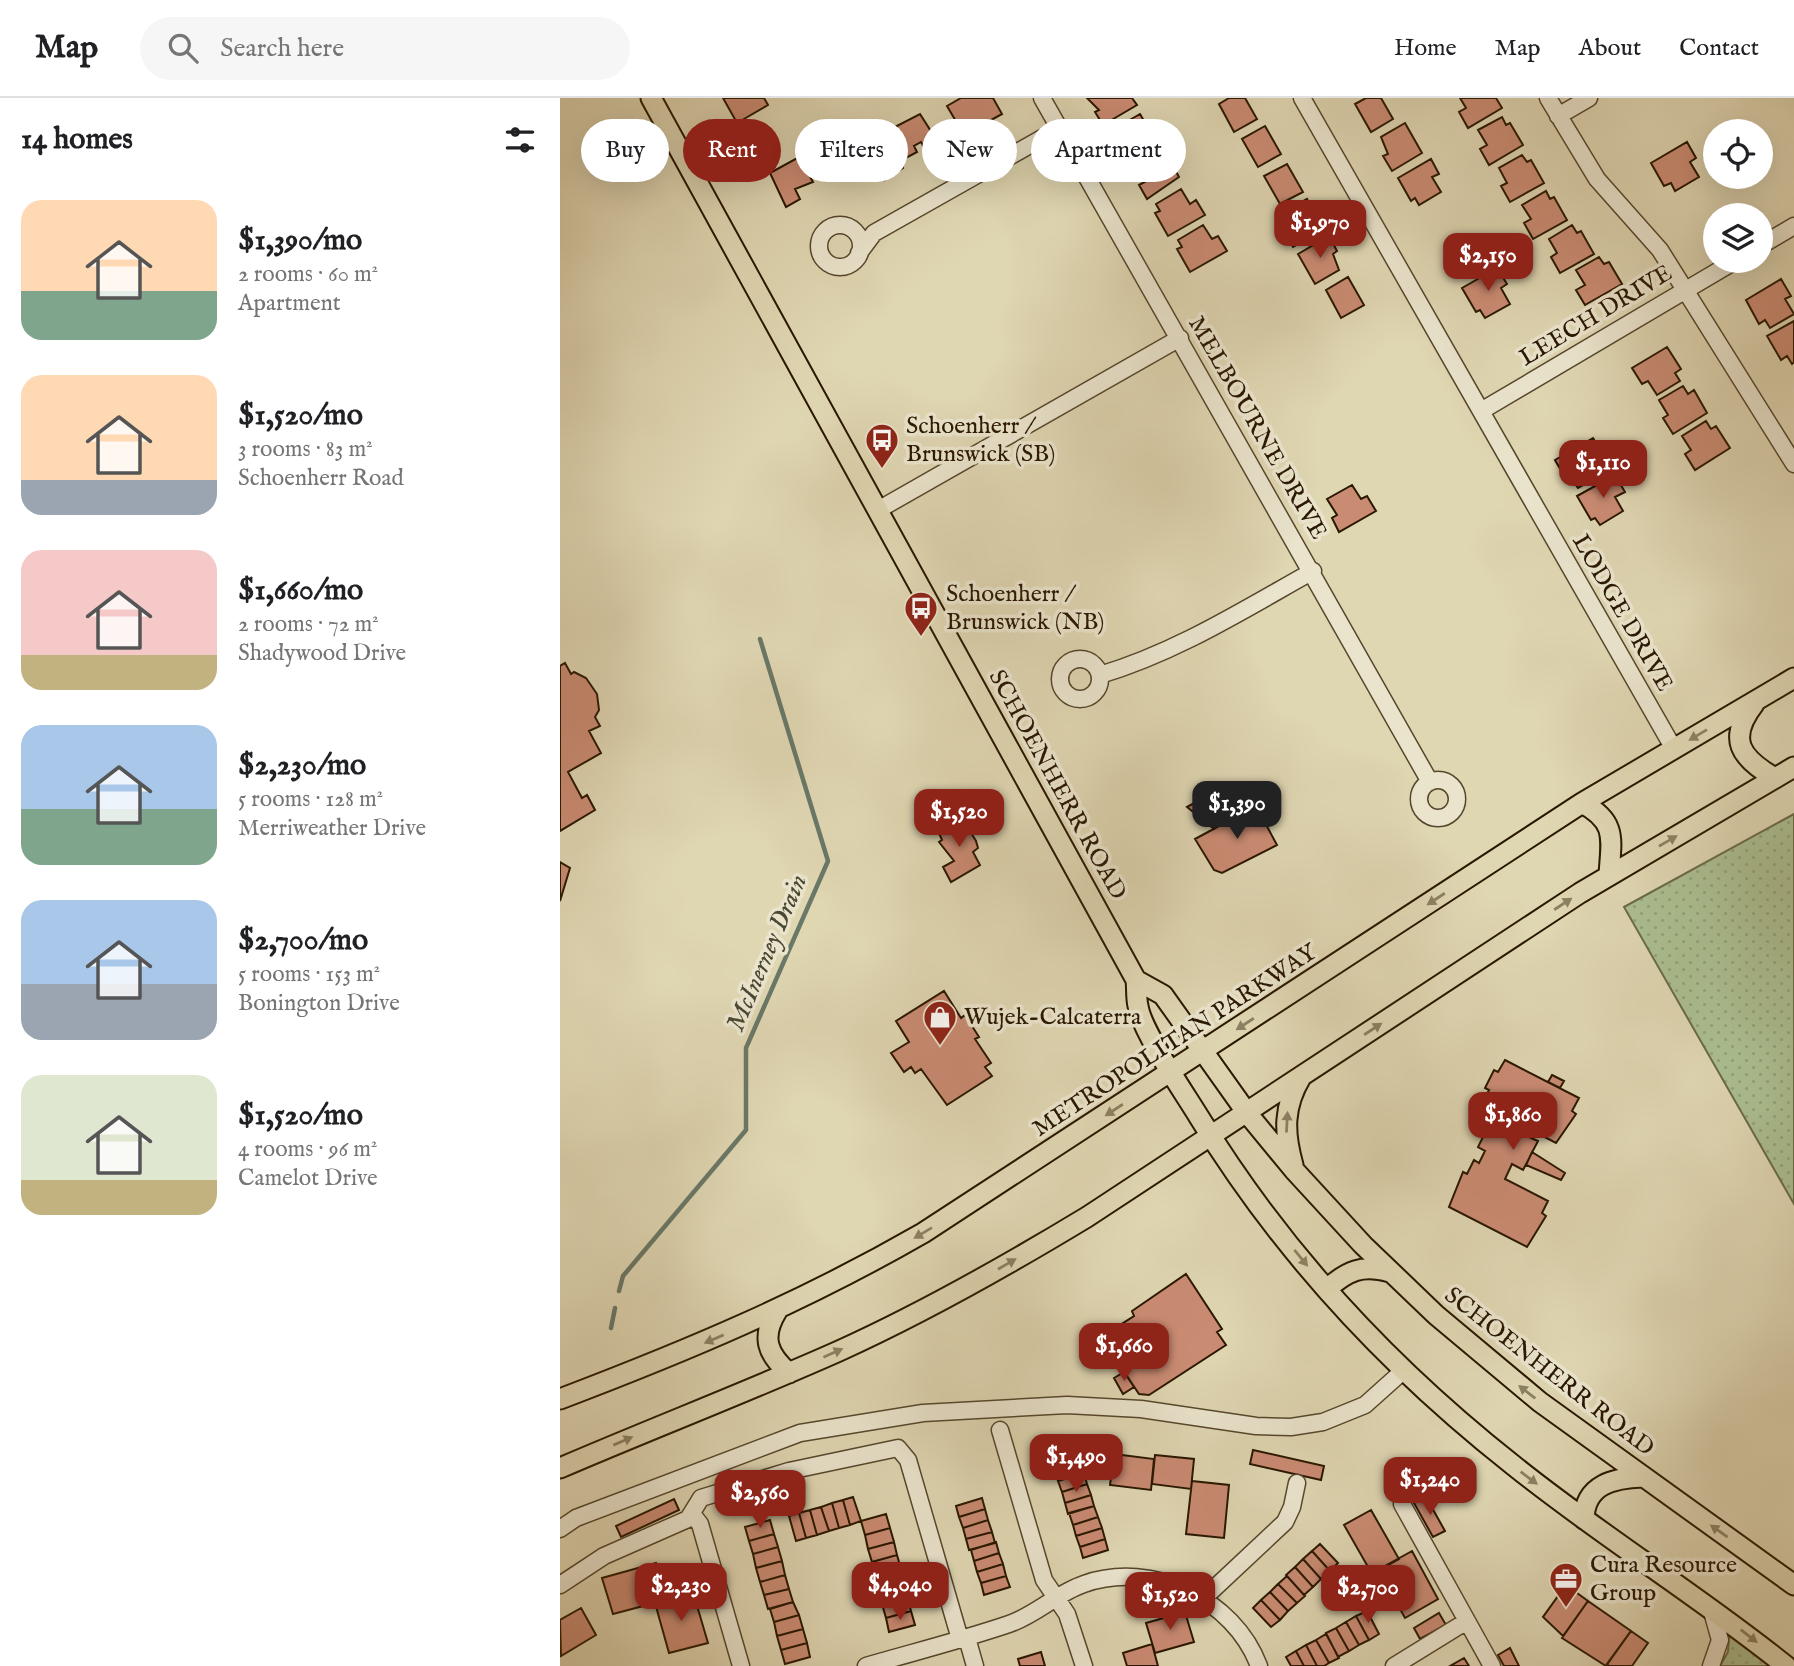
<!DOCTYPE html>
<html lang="en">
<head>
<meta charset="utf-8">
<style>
  :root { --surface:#fff; --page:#f6f6f6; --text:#202124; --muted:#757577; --line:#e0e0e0; --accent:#8f2418 }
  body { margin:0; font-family:"IM FELL English",serif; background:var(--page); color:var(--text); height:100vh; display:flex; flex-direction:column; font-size:26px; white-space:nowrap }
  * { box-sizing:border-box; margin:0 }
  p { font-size:23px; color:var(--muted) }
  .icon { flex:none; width:38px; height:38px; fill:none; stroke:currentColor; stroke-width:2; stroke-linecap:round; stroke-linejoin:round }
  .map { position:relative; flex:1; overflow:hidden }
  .panel { display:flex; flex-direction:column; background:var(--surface); width:560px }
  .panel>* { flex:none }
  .guide { position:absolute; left:21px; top:21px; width:665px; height:63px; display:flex; gap:14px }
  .tools { position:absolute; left:1143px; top:21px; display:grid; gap:14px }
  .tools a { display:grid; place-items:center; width:70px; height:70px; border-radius:50%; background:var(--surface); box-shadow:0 7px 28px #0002; font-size:35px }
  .price { position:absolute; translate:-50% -60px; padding:0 16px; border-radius:14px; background:var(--accent); color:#fff; font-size:23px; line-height:46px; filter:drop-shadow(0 2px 4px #0008) }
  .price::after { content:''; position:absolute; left:50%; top:42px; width:21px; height:16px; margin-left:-10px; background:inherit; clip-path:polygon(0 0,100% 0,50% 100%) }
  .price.on { background:#222; color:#fff }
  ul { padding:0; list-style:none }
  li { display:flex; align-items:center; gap:21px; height:175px; padding:0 21px }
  li span { display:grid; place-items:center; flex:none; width:196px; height:140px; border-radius:21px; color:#555 }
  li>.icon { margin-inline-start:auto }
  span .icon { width:84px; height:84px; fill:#fffc; stroke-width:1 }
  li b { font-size:30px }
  h2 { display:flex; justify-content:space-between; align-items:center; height:84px; padding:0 21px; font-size:30px }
  .tag { padding:0 24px; border-radius:32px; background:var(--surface); box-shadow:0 7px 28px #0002; font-size:24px; line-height:63px }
  .tag.on { background:var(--accent); color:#fff }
  header { display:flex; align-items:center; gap:42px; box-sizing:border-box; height:98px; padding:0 35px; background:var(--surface); border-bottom:2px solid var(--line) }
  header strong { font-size:33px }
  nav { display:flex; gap:38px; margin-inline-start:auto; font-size:24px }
  .search { width:490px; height:63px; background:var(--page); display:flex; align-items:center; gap:18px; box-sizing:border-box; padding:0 24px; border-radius:38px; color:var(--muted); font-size:26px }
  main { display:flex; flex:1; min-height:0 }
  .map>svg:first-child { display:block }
  .grass { fill:url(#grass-dots); stroke:#6a6b48; stroke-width:2 }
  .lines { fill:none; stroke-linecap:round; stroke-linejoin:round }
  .stream { stroke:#697867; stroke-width:4.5 }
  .building { fill:#ca8b73; stroke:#291700; stroke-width:2 }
  .minor-casing { stroke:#56472c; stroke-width:19 }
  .major-casing { stroke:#291700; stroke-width:23 }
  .minor { stroke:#eae4cd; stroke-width:16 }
  .major { stroke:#dfd6b2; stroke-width:19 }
  .oneway { fill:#8d8062 }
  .labels { text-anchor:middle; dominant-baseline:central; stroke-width:7; stroke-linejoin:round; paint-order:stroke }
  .street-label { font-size:24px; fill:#291700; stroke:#eae4cd }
  .poi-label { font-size:24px; fill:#291700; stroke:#eae4cd; text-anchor:start }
  .water-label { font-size:26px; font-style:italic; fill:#494833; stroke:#eae4cd }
</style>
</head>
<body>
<header>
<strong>Map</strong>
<div class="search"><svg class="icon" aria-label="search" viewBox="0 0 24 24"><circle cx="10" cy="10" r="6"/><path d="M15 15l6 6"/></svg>Search here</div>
<nav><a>Home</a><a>Map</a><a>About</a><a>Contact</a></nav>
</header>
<main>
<section class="panel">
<h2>14 homes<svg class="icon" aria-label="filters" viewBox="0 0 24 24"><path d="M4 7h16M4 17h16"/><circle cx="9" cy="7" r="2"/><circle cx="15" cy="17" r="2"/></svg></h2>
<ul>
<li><span style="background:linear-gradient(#ffd9b3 65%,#7fa58c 0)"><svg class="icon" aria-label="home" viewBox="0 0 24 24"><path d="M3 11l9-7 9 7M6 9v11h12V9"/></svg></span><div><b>$1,390/mo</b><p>2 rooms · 60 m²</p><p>Apartment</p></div></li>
<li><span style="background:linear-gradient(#ffd9b3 75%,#9aa5b1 0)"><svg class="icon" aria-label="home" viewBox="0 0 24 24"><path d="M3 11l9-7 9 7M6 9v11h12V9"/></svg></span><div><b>$1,520/mo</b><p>3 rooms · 83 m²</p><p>Schoenherr Road</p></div></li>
<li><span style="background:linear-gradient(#f6c9c9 75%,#c2b280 0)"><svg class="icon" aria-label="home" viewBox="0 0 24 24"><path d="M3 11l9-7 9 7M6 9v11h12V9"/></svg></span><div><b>$1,660/mo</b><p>2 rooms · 72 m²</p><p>Shadywood Drive</p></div></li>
<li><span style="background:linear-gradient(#a9c7e8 60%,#7fa58c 0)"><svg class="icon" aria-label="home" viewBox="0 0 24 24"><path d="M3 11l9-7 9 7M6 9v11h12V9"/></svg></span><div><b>$2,230/mo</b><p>5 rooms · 128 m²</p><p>Merriweather Drive</p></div></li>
<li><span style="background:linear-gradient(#a9c7e8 60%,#9aa5b1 0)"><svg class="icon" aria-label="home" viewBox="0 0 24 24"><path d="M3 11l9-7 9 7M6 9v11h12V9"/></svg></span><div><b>$2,700/mo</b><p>5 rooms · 153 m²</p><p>Bonington Drive</p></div></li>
<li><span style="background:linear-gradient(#dfe7d0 75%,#c2b280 0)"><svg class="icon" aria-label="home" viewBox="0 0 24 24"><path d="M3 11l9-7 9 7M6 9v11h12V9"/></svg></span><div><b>$1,520/mo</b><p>4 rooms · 96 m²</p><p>Camelot Drive</p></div></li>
</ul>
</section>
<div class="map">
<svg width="1234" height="1568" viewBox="0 0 1234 1568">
  <defs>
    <pattern id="grass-dots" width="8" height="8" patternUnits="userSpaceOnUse" patternTransform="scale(1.75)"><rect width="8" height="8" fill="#abbf91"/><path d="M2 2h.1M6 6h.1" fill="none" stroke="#93a37b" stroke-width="1.8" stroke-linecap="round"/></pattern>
  </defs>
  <rect width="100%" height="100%" fill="#dfd6b2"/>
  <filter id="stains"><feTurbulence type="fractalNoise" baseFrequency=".00286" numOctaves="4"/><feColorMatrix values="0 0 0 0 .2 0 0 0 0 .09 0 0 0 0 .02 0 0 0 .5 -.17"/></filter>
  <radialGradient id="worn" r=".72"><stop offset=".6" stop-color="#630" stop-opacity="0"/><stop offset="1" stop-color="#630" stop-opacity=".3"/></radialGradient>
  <path class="grass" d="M1234,716V1106L1064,809Z
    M1172,1537L1209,1567L1210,1568H1160L1168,1554L1169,1540Z"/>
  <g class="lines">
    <path class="stream" d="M59,1193L63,1178L186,1032V950L268,763L200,541
      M51,1230L55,1210"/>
  </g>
  <path class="building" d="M163,0H204L208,7L177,25Z
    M401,0H433L442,16L404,37L387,8Z
    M527,0H572L577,7L543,27L535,14L539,12Z
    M669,0H685L697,21L674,34L659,6Z
    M806,0H821L833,21L811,34L795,6Z
    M900,0H936L942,10L908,30L899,14L906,10Z
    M360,16L381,49L368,56L361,44L354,48L357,54L346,60L331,31Z
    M580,16L588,30L594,27L603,42L567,63L554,40L558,38L554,31Z
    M942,19L946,27L950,25L963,47L929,67L920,51L927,47L918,32Z
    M845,25L862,55L832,73L823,58L828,56L821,39Z
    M705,28L721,56L698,69L682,41Z
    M322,33L343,70L324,82L321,77L313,81L298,55L312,46L309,41Z
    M281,37L293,57L275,67L280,75L266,83L250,55Z
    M1127,44L1136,60L1130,64L1139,79L1115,93L1111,85L1104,88L1091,65Z
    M603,50L619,79L587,101L579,87L590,81L587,76L581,79L574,67Z
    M962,57L967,64L971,62L984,85L950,104L941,88L947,85L939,70Z
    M239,59L253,84L235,91L240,101L226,109L210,75Z
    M871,61L879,76L872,79L881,94L859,107L855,100L851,103L838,80Z
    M727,66L743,94L720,106L704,78Z
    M621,91L630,106L636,102L645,117L608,138L595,115L600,113L596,106Z
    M986,93L990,101L994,99L1007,122L973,141L964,125L971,121L962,107Z
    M747,101L755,116L751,118L758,135L733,149L716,119Z
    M643,127L652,141L658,138L667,153L630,174L617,151L622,149L618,142Z
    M1012,127L1017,135L1021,133L1034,156L1000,175L991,159L997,155L989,141Z
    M769,138L777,153L773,156L779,172L755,186L738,156Z
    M1039,159L1044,166L1049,164L1062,186L1025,207L1016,192L1025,187L1016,172Z
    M937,170L947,186L941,190L950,206L925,220L920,212L916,214L902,190Z
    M788,179L804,207L781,220L766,192Z
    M1221,181L1231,198L1225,201L1234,216L1210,230L1205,222L1199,226L1186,202Z
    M1234,223V264L1232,266L1227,258L1221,262L1207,238Z
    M1107,249L1121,271L1115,275L1120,283L1097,297L1088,283L1082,286L1072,270Z
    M1123,288L1128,296L1134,292L1147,315L1113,336L1103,320L1108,317L1099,302Z
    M1146,323L1151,331L1156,328L1170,350L1135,372L1125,356L1131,352L1122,338Z
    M1033,340L1043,357L1033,363L1041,377L1018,390L1013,383L1009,386L995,362Z
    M1055,377L1065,394L1055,399L1063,413L1040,427L1035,420L1031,422L1017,398Z
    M792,387L801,401L807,398L816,413L779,434L772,420L777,417L767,401Z
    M5,565L11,576L14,574L26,580L37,596L39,612L35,619L40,628L29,633L41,655L8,674L22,700L27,697L35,712L0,733V568Z
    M638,703L665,724L654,731L627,709Z
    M696,708L717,747L662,775L654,772L635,741Z
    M402,720L416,743L418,750L413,754L420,767L391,784L383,769L394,763L379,744L382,742L378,733Z
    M0,764L10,770L0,803Z
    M384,893L401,920L405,917L419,939L415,941L431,965L425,969L432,978L387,1007L361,971L355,975L351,969L344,974L331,955L349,944L336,923Z
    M945,962L1019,1000L1012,1013L1016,1016L996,1045L973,1033L969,1039L978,1043L963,1072L952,1066L945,1081L988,1103L982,1115L986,1118L967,1149L889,1109L903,1074L907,1076L914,1062L919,1065L925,1053L918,1049L932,1021L940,1026L945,1017L922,1006L929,992L925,990L934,972L938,974Z
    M992,977L1004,983L1000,990L988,984Z
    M972,1054L1005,1075L1001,1082L966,1067Z
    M626,1176L662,1231L657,1234L666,1247L589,1297L579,1296L541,1239L574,1218L572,1213Z
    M564,1274L574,1289L563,1296L554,1280Z
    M693,1352L764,1368L761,1382L690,1366Z
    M554,1356L594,1361L591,1392L550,1387Z
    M595,1357L634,1361L631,1391L592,1386Z
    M521,1364L524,1375L498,1383L495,1371Z
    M524,1375L527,1386L502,1394L498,1383Z
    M632,1383L669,1387L664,1440L626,1436Z
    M527,1386L531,1397L505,1405L502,1394Z
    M531,1397L534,1408L508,1416L505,1405Z
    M293,1399L301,1423L290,1427L283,1402Z
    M866,1399L885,1433L873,1439L854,1405Z
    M422,1400L425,1411L399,1419L396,1408Z
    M114,1401L119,1412L61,1439L56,1428Z
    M283,1402L290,1427L279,1430L272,1405Z
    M272,1405L279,1430L269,1433L261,1409Z
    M534,1408L538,1419L513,1427L509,1415Z
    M261,1409L269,1433L257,1437L250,1412Z
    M425,1411L428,1422L403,1430L399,1419Z
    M250,1412L257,1437L246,1440L239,1415Z
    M811,1412L839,1461L812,1476L784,1427Z
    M239,1415L246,1440L236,1443L229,1418Z
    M326,1416L330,1430L305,1437L301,1423Z
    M538,1419L542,1430L516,1438L513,1427Z
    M210,1422L214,1436L189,1443L185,1429Z
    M428,1422L432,1434L406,1441L403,1430Z
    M330,1430L334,1444L308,1451L305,1437Z
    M542,1430L545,1441L520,1449L516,1438Z
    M432,1434L435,1445L409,1452L406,1441Z
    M214,1436L218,1449L193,1456L189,1443Z
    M545,1441L548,1452L523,1460L520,1449Z
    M334,1444L337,1457L312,1464L308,1451Z
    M436,1444L439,1455L414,1463L411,1452Z
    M760,1446L778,1465L770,1473L752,1453Z
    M218,1449L222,1463L196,1470L193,1456Z
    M752,1453L770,1473L761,1481L743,1461Z
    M852,1453L878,1501L845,1520L818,1472Z
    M439,1455L443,1466L417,1474L414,1463Z
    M337,1457L341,1471L316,1478L312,1464Z
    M743,1461L761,1481L753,1489L735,1469Z
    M222,1463L225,1477L200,1484L196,1470Z
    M96,1465L106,1502L53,1516L42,1480Z
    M443,1466L446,1478L421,1485L417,1474Z
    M735,1469L753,1489L744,1497L726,1477Z
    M339,1472L343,1485L318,1493L314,1479Z
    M225,1477L229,1491L204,1497L200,1484Z
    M446,1478L450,1489L424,1497L421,1485Z
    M727,1478L745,1498L737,1505L718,1486Z
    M343,1485L347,1499L322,1506L318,1493Z
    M718,1486L737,1505L728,1513L710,1494Z
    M1006,1487L1028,1503L1003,1538L983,1519Z
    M229,1491L233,1504L208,1511L204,1497Z
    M133,1494L148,1545L109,1555L95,1505Z
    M710,1494L728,1513L720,1522L701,1502Z
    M347,1499L351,1513L326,1520L322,1506Z
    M701,1502L720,1522L711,1529L693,1510Z
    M1028,1503L1071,1533L1046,1568L1002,1540Z
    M233,1504L239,1517L214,1524L210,1511Z
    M21,1510L36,1537L1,1558L0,1522Z
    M351,1513L355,1527L329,1534L326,1520Z
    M807,1513L819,1536L809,1542L796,1518Z
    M625,1514L634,1544L595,1555L586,1525Z
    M879,1515L886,1527L860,1541L854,1530Z
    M239,1517L243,1531L217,1538L214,1524Z
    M796,1518L809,1542L799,1547L786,1524Z
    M786,1524L799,1547L789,1553L776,1530Z
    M776,1530L789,1553L778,1559L766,1535Z
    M243,1531L247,1545L221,1552L217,1538Z
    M1071,1533L1088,1545L1072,1568H1049L1047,1566Z
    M766,1536L779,1560L769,1565L756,1542Z
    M756,1542L769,1565L764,1568H757L746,1547Z
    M247,1545L250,1559L225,1566L221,1552Z
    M592,1546L598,1568H567L563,1555Z
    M746,1547L757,1568H744L736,1553Z
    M950,1550L959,1568H944L938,1557Z
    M736,1553L744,1568H731L726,1559Z
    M481,1554L485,1568H460L458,1561Z
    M904,1560L909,1568H890Z"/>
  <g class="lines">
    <defs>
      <path id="minor" d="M482,0L870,684
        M742,0L1114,651
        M988,0L1037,81L1100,152L1234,366
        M998,18L1029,0
        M259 148a21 21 0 1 1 42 0a21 21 0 1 1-42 0Z
        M1200,148L1234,128
        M299,155L314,135L500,30
        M921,313L1175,163
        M318,412L620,240
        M500 581a20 20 0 1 1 40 0a20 20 0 1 1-40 0Z
        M540,577C617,554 683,512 753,473
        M859 701a19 19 0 1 1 38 0a19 19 0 1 1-38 0Z
        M440,1332L484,1482L507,1516L524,1568
        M842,1406L932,1568
        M133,1417L140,1426L181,1568
        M0,1431L16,1420L240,1335L363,1315L507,1307L581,1311L696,1328L731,1329L763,1324L805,1307L843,1273
        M0,1487L44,1458L128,1421L141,1400L229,1373L338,1350L348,1362L400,1541
        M645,1499L725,1424L732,1409L737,1385
        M407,1540L415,1568
        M306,1568C354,1554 402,1542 449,1526C476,1517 497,1495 524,1486C592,1462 674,1501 699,1568
        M834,1568L907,1523
        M1151,1568L1160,1542L1151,1510"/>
      <path id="major" d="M91,0L576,882C577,890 576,900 578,908C581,932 625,996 639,1019C721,1153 830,1270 953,1367C1041,1438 1138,1497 1226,1568
        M1194,606C1167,641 1180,660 1215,680
        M1022,705C1058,724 1051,742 1049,777
        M576,882L603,897L687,1015L734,1072L803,1147L876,1217L980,1304L1234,1487
        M733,1067C724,1035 723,1009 741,979
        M767,1191C787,1173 802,1166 830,1174
        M217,1213C201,1239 207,1256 229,1275
        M0,1301C129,1252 243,1204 363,1135L1022,705L1234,580
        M0,1370C93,1330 187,1294 279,1253C365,1214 446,1168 527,1119L1020,795L1234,669
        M1024,1421C1025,1386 1054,1380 1083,1379"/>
    </defs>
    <use href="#minor" class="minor-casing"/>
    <use href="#major" class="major-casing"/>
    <use href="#minor" class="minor"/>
    <use href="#major" class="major"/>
  </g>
  <defs><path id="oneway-solid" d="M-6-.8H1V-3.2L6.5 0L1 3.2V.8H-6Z" transform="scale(1.75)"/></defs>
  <g class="oneway">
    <use href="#oneway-solid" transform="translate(1138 637) rotate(149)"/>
    <use href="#oneway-solid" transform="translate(1108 743) rotate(-30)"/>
    <use href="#oneway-solid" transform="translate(876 801) rotate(147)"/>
    <use href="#oneway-solid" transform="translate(1003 806) rotate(-33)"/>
    <use href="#oneway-solid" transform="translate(685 926) rotate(147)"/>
    <use href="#oneway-solid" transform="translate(813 931) rotate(-33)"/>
    <use href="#oneway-solid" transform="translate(554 1012) rotate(147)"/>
    <use href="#oneway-solid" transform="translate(727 1024) rotate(-87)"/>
    <use href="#oneway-solid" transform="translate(363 1135) rotate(149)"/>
    <use href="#oneway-solid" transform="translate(741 1160) rotate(51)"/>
    <use href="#oneway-solid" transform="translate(447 1166) rotate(-30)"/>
    <use href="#oneway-solid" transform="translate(154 1241) rotate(157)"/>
    <use href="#oneway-solid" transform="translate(273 1255) rotate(-24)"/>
    <use href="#oneway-solid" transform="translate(967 1294) rotate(-142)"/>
    <use href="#oneway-solid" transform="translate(63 1343) rotate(-23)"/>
    <use href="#oneway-solid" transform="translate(969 1380) rotate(37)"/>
    <use href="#oneway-solid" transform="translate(1159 1433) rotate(-145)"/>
    <use href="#oneway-solid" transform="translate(1189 1538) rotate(38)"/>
  </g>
  <defs>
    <symbol id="bus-pin" viewBox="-11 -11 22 30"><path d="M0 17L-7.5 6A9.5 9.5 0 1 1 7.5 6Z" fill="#8f2418" stroke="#eae4cd"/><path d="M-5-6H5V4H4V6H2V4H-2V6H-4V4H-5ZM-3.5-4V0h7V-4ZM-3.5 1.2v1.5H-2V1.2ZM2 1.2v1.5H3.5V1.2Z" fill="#fff"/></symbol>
    <symbol id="shop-pin" viewBox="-11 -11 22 30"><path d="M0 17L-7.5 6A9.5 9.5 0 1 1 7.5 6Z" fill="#8f2418" stroke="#eae4cd"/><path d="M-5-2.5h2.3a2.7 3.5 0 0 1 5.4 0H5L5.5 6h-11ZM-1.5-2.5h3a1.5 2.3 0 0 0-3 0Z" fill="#fff"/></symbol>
    <symbol id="office-pin" viewBox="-11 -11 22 30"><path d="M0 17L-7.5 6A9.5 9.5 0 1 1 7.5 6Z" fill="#8f2418" stroke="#eae4cd"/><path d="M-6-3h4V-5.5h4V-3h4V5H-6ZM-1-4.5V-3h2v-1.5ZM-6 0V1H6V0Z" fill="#fff"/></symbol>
  </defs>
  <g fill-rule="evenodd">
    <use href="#bus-pin" x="303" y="323" width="38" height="52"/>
    <use href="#bus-pin" x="342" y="491" width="38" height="52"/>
    <use href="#shop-pin" x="361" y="900" width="38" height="52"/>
    <use href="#office-pin" x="987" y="1462" width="38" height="52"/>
  </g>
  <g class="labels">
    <g class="street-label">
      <text transform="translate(1036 218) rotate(-31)">LEECH DRIVE</text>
      <text transform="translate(697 330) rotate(60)">MELBOURNE DRIVE</text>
      <text transform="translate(1062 515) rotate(60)">LODGE DRIVE</text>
      <text transform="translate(497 687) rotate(61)">SCHOENHERR ROAD</text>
      <text transform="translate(615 943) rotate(-33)">METROPOLITAN PARKWAY</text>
      <text transform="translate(989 1274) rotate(38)">SCHOENHERR ROAD</text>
    </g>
    <g class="poi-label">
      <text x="346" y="328">Schoenherr /<tspan x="346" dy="28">Brunswick (SB)</tspan></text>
      <text x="386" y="496">Schoenherr /<tspan x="386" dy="28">Brunswick (NB)</tspan></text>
      <text x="404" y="919">Wujek-Calcaterra</text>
      <text x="1030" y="1467">Cura Resource<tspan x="1030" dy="28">Group</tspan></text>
    </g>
    <g class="water-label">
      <text transform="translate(207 855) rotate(-67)">McInerney Drain</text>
    </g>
  </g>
  <rect width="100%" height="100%" filter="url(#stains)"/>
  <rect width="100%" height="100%" fill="url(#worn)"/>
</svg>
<div class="tools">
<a><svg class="icon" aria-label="locate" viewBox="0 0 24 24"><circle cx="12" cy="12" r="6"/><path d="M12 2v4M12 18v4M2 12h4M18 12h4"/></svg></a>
<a><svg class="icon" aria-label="layers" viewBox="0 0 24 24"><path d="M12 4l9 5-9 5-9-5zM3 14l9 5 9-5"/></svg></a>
</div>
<b class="price" style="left:760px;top:162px">$1,970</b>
<b class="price" style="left:928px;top:195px">$2,150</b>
<b class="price" style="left:1043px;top:402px">$1,110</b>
<b class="price on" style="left:677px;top:743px">$1,390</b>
<b class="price" style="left:399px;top:751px">$1,520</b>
<b class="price" style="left:953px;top:1054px">$1,860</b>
<b class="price" style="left:564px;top:1285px">$1,660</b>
<b class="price" style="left:516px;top:1396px">$1,490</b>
<b class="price" style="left:870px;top:1419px">$1,240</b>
<b class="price" style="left:200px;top:1432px">$2,560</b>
<b class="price" style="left:340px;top:1524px">$4,040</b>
<b class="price" style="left:121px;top:1525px">$2,230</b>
<b class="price" style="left:808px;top:1527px">$2,700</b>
<b class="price" style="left:610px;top:1534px">$1,520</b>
<div class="guide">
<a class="tag">Buy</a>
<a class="tag on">Rent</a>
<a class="tag">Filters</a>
<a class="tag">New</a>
<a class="tag">Apartment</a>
</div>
</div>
</main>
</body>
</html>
